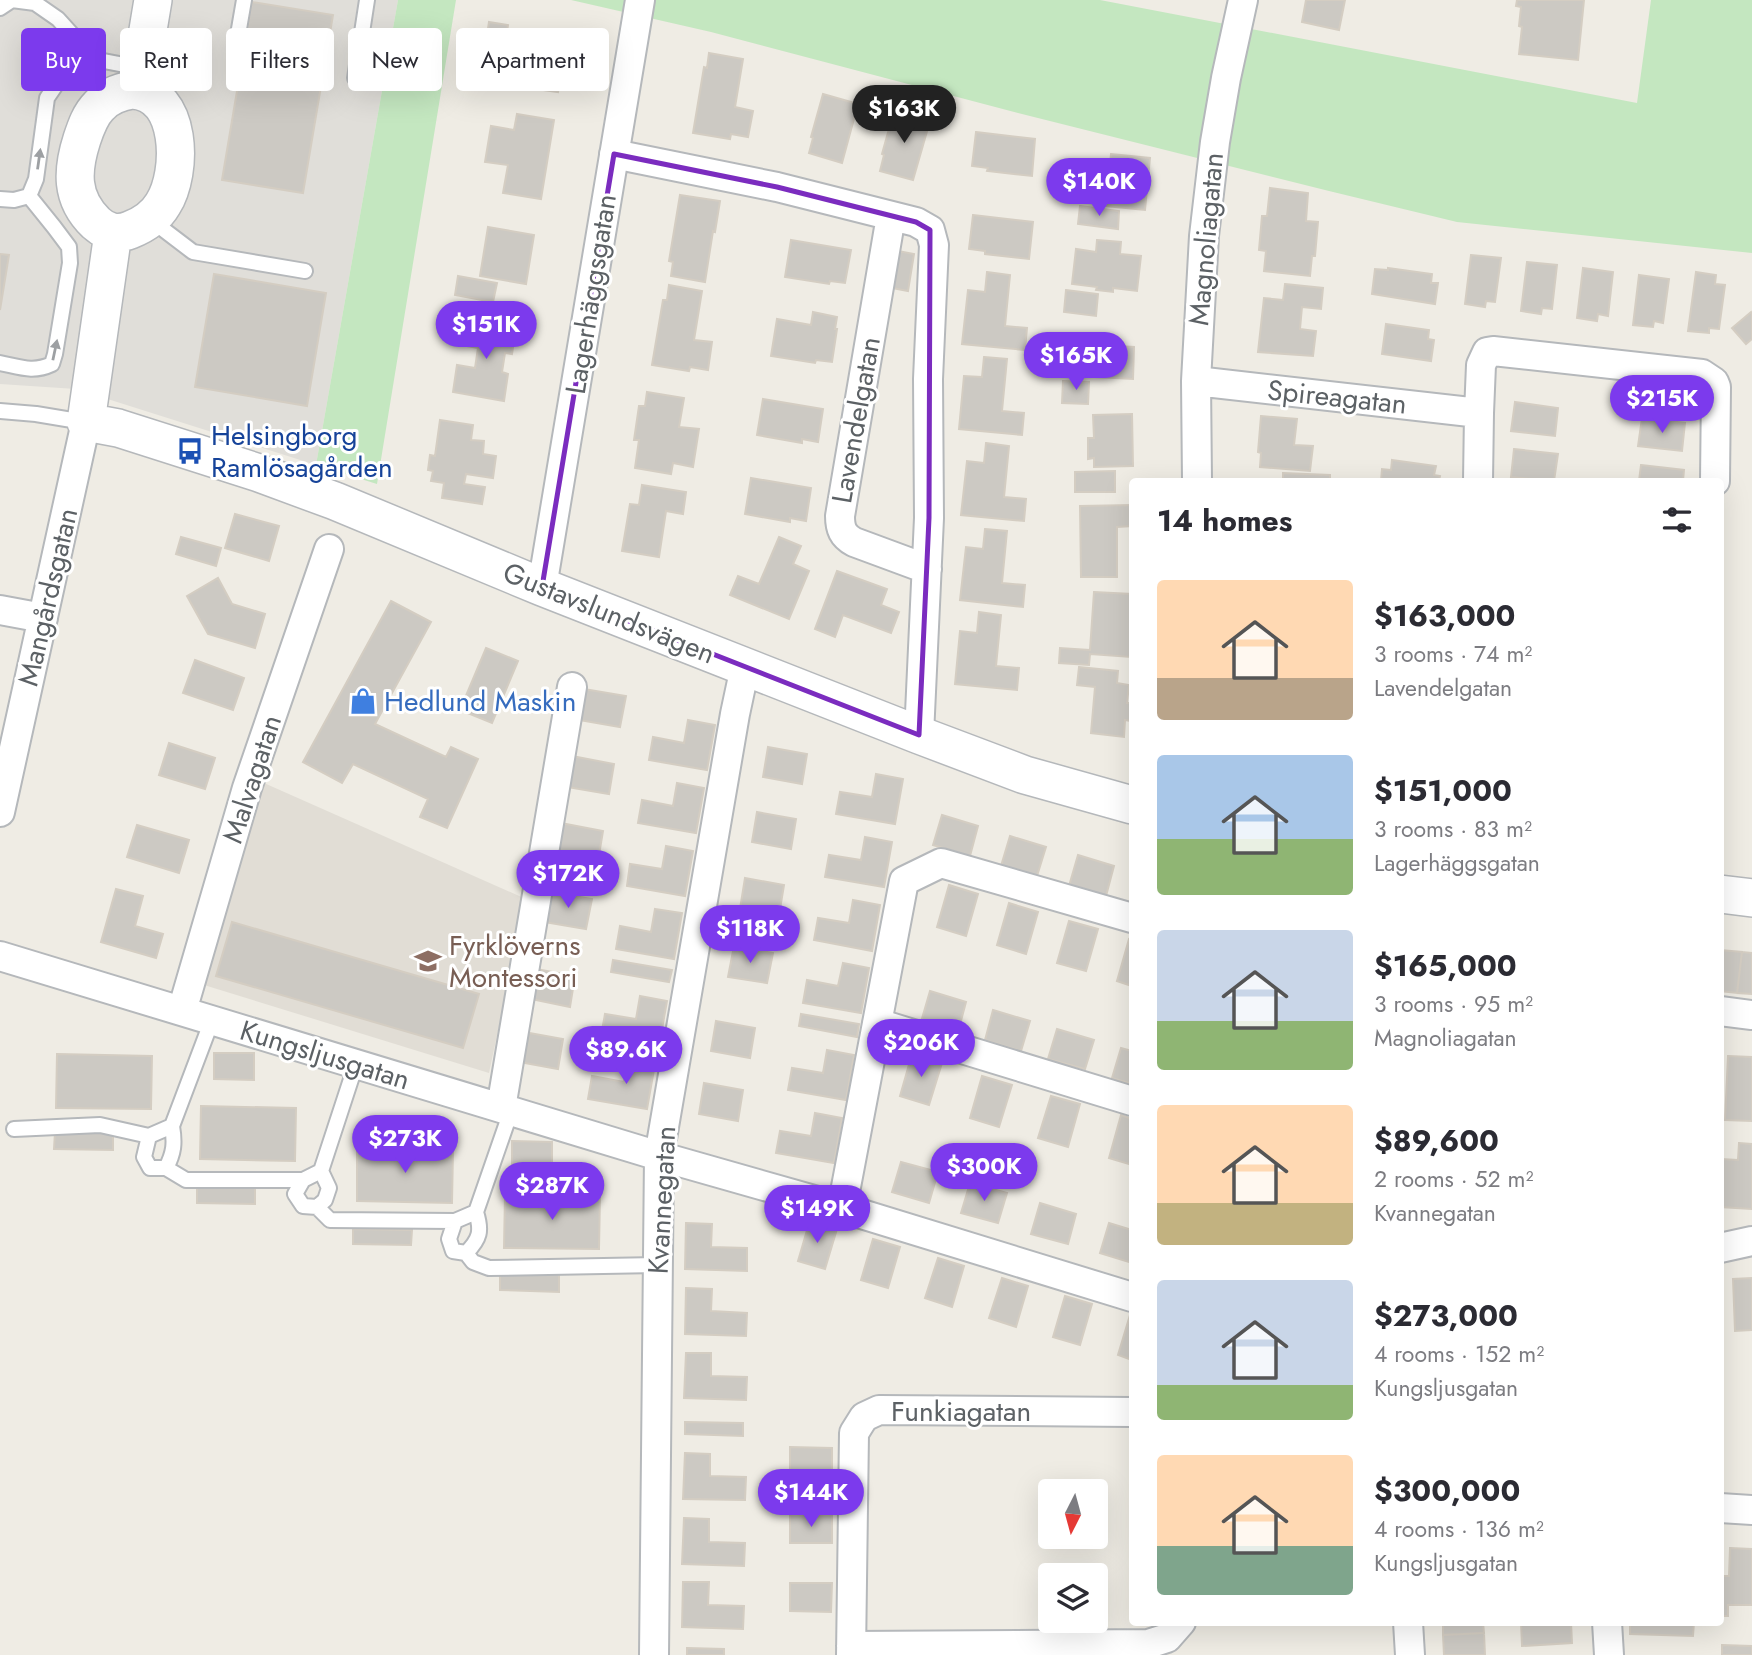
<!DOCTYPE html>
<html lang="en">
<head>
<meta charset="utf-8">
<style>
  :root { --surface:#fff; --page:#f2f2f3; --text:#2b2b33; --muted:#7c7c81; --accent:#7c3aed }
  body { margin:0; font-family:Jost,sans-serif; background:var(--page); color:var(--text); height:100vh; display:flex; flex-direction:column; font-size:26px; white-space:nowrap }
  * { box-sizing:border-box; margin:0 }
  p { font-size:23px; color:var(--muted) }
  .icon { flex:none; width:38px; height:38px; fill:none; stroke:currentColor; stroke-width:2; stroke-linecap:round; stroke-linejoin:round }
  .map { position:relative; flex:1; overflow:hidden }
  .drawer { position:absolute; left:1129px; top:478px; width:595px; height:1148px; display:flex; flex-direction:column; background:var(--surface); border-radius:7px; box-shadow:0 7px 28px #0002 }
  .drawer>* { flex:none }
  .banner { position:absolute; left:21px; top:28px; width:665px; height:63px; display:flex; gap:14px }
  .needle { width:46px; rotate:186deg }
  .controls { position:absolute; left:1038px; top:1479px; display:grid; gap:14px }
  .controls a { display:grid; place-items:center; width:70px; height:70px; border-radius:7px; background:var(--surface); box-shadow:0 7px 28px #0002; font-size:35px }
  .price { position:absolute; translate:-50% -60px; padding:0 16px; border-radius:24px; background:var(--accent); color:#fff; font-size:23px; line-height:46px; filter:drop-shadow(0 2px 4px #0008) }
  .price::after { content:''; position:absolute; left:50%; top:42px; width:21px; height:16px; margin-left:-10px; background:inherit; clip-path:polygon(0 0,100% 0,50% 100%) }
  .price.active { background:#222; color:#fff }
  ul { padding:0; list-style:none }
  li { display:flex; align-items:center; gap:21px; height:175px; padding:0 28px }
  li span { display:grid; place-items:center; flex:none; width:196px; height:140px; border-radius:7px; color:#555 }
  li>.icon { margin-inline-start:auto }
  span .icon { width:84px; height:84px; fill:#fffc; stroke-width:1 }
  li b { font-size:30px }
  h2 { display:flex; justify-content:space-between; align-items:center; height:84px; padding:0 28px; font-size:30px }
  .pill { padding:0 24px; border-radius:7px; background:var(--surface); box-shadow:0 7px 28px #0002; font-size:24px; line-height:63px }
  .pill.active { background:var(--accent); color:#fff }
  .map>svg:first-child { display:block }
  .industrial { fill:#e0ded9 }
  .education { fill:#e1ddd5 }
  .green { fill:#c4e7c0 }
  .building { fill:#ccc9c3; stroke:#d4cdc2; stroke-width:2 }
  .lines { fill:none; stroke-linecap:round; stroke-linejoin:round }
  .service-casing { stroke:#b5b8bb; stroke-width:18 }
  .minor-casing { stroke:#b5b8bb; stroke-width:32 }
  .tertiary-casing { stroke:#b5b8bb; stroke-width:40 }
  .service { stroke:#fff; stroke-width:14 }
  .minor { stroke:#fff; stroke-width:28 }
  .tertiary { stroke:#fff; stroke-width:37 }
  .oneway { fill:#9da0a3 }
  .marked { fill:none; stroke:#7b2cbf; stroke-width:5; stroke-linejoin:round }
  .labels { text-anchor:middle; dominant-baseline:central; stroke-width:6; stroke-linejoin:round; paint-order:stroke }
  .street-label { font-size:28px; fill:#5c6165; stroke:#fff }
  .transit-label { font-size:28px; fill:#164399; stroke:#fff; text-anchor:start }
  .shop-label { font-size:28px; fill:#366cbe; stroke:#fff; text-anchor:start }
  .education-label { font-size:28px; fill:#785e54; stroke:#fff; text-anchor:start }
</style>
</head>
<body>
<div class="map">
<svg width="1752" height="1655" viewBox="0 0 1752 1655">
  <rect width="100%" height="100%" fill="#efece4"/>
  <path class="industrial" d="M0,0H398L316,465L76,389L0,384Z"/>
  <path class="education" d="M264,783L526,899L489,1073L204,985Z"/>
  <path class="green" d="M398,0H456L377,484L316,465Z
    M571,0H1100L1637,103L1651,0H1752V253L1457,222L1329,191L1018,113L711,32Z"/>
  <path class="building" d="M1306,0H1345L1339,30L1302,22Z
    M1517,0H1584L1578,60L1519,54L1522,27L1519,26L1521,7L1516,6Z
    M252,2L333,15L303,193L222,180Z
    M489,22L508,25L504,51L537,56V59L563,63L558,92L480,81Z
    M709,53L743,59L735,107L753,111L748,137L731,134L730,139L693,133L704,67L707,68Z
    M823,94L858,104L842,163L809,153L813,138L811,137Z
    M894,111L930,121L913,180L880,171L884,155L882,154Z
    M517,114L554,120L541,199L503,193L508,165L485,162L491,126L514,130Z
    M976,132L1035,139L1032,176L987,171L988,168L972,166Z
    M1111,154L1150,158L1145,210L1106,206Z
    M1270,188L1308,193L1306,221L1318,222L1315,256H1312L1310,276L1264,271L1266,251L1259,250L1262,216H1267Z
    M680,195L720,201L715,232L713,231L705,282L671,276L673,262L669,261Z
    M1080,206L1119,211L1118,229L1078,224Z
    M973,215L1033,222L1029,259L985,254V251L969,249Z
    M488,227L534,235L526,284L480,276Z
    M791,240L851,250L845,283L830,281L829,284L785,277Z
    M1097,240L1121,242L1120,254L1141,256L1137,291L1113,288V292L1096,290L1097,287L1072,284L1076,249L1096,252Z
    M898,251L914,254L908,291L892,288Z
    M0,254L9,255L0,310Z
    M1471,255L1501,258L1495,302L1486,301L1485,307L1465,304Z
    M1527,262L1557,265L1552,309L1542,308L1541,314L1521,311Z
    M1388,268L1432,274L1431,283H1438L1435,304L1372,294L1375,269L1388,270Z
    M1583,268L1613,272L1608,316L1598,314L1597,321L1577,318Z
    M987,272L1010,275L1005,326L1027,328L1025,350L962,344L968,290L985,292Z
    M1696,272L1716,275L1715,284L1725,285L1719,329L1709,328V333L1688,331Z
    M214,274L326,293L307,406L195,387Z
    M1639,275L1669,279L1663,323L1654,321L1653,327L1633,325Z
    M458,276L497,283L493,302L455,295Z
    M1285,284L1323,288L1321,309L1302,307L1300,329L1316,331L1313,356L1258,352L1264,298L1283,300Z
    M669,285L702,291L694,340L712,342L708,370L690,367L689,371L652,365L663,300H667Z
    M1066,290L1098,294L1096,316L1064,312Z
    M813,312L837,317L835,329H837L832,362L816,360L815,363L771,356L777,319L811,325Z
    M1751,312L1752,314V339L1746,344L1732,328Z
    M470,319L516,327L512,354L505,353L502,372L508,374L504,401L453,392L457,365L475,368L478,348L466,346Z
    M1386,324L1429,330L1428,339L1434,340L1431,361L1382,354Z
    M1077,344L1134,347L1133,379L1076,376Z
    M984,357L1007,359L1002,411L1024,413L1022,435L959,429L964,376L982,377Z
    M1063,381L1089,382L1088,404L1062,403Z
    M647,392L684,398L679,427L699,429L693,467L673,463L671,474L635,468L639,440H634L639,406H645Z
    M763,399L823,409L818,442L802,439V443L757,435Z
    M1515,402L1558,408L1555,436L1511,431Z
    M1132,414L1133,466L1094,467V458L1088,459V438H1094L1093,415Z
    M1261,416L1297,419L1294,445L1313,446L1310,471L1260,467L1261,453L1258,452Z
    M1642,418L1685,423L1682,451L1638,446Z
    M440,420L473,425L471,440L484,441L483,454L496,456L493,478L466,474L464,484L485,487L482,504L442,498L444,483L431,481L433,471L428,470L430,455L435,456Z
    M986,443L1009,446L1004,497L1026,499L1024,521L961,515L967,461L984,463Z
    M1514,449L1558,454L1554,481L1511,477Z
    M1392,460L1436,466L1434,475L1440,476L1439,481H1381L1382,469L1391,470Z
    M1641,465L1684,470L1683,481H1639Z
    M1115,471V492H1075V472Z
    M1283,473L1330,475V481H1283Z
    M751,478L811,488L806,521L790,518V522L745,514Z
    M642,485L686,492L683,514L666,511L659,557L622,551L630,504L639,505Z
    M1132,505V526L1117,527V577H1081L1080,506Z
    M235,514L279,526L269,561L225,548Z
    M985,529L1007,531L1002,583L1025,585L1023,607L960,600L966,547L983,549Z
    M181,537L221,548L216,566L176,554Z
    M779,537L801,546L793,564L809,571L789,619L730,595L738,576L759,584Z
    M837,571L887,589L881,605L899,612L891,633L843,615L835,637L815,629Z
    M218,578L232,604L265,614L255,648L208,634L187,596Z
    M1094,592L1132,594L1131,657L1090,654L1089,665L1059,663L1060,648L1090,650Z
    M391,601L431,622L375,724L446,757L451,747L478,759L447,828L420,817L428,799L353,764L342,783L303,762Z
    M979,612L1001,615L996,666L1019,668L1017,690L955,684L960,631L977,633Z
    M486,648L518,661L492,723L460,710Z
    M195,660L244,678L233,710L183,693Z
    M1079,667L1118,671L1117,683L1129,685L1127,703H1132V706L1131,721L1125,720L1124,737L1091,733L1095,687L1077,685Z
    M584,689L626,696L620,727L579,720Z
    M688,720L715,725L707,770L649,760L653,737L684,743Z
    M169,743L215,758L205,789L159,775Z
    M768,747L807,754L802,784L763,777Z
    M572,756L614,764L609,794L567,787Z
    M876,774L903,779L895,824L836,814L840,792L872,797Z
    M677,783L704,788L696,833L638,823L642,800L673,806Z
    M757,812L796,819L791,849L752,842Z
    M942,815L978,826L970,856L933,845Z
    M561,823L603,831L598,861L555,854Z
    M137,825L189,840L179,873L127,857Z
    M1010,836L1046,847L1037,876L1001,866Z
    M865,837L892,842L884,887L825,877L829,855L861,860Z
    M666,846L693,851L685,896L627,886L630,864L662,869Z
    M1078,855L1114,866L1106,896L1069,886Z
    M745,878L784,885L779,915L740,909Z
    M949,885L978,894L966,936L937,927Z
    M116,889L143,896L135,926L163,934L156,958L101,942Z
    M550,892L592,899L586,929L544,922Z
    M853,900L880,905L872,951L814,940L818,918L849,923Z
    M1009,903L1038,912L1026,954L997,945Z
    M655,909L682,913L674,959L616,949L620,926L651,932Z
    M1069,921L1098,929L1086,971L1057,963Z
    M232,922L479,994L463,1048L216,976Z
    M1129,939L1132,940V986L1117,981Z
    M734,946L773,953L767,983L728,977Z
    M1720,950L1742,952L1737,993L1720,991Z
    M1742,952L1752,953V994L1737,993Z
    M613,960L672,970L669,982L611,972Z
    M843,963L869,968L861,1013L803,1003L807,980L838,986Z
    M536,969L575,976L570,1007L531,999Z
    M930,991L966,1002L958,1032L921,1022Z
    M640,996L667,1001L659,1046L601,1036L605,1014L636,1019Z
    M993,1010L1030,1021L1021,1051L985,1040Z
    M801,1014L859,1024L857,1037L799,1026Z
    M716,1021L755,1028L750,1058L711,1051Z
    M1057,1029L1094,1040L1085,1069L1048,1059Z
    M524,1032L563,1039L558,1069L519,1062Z
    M1121,1048L1132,1051V1084L1112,1078Z
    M827,1050L854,1055L846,1100L788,1090L792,1068L823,1073Z
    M214,1053H254V1080L214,1079Z
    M57,1054L152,1056L151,1109L56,1108Z
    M912,1054L942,1063L929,1105L900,1096Z
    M1728,1056L1752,1057V1121L1725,1120Z
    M628,1059L655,1064L647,1109L588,1099L592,1076L624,1082Z
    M982,1076L1012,1085L999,1127L970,1118Z
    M704,1083L743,1090L738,1121L699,1114Z
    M1051,1096L1080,1104L1068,1147L1038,1138Z
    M201,1106L296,1108L295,1161L200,1159Z
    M815,1113L842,1118L834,1163L776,1153L780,1131L811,1136Z
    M1121,1115L1132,1119V1165L1109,1158Z
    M55,1132L113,1133V1150L54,1149Z
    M512,1141L552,1142V1168L512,1167Z
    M1739,1143L1752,1144V1209L1720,1207L1722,1159L1738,1160Z
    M357,1148L453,1150L452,1203L357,1201Z
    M901,1162L938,1172L929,1203L892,1192Z
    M970,1183L1007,1193L998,1223L961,1213Z
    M197,1185L255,1186V1204L197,1203Z
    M505,1194L600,1196L599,1249L504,1248Z
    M1040,1203L1076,1214L1068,1244L1031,1234Z
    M810,1220L837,1229L825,1269L798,1261Z
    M686,1223L712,1224L711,1247L747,1248V1271L685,1269Z
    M1109,1223L1132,1230V1263L1100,1253Z
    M353,1229L412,1230L411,1245L353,1244Z
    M873,1239L900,1247L888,1288L861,1280Z
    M938,1258L964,1266L952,1307L925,1298Z
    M500,1274L559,1275V1292L500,1290Z
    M1002,1278L1028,1286L1016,1327L989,1318Z
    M1752,1278V1330L1735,1331L1733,1279Z
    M686,1288L712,1289L711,1311L747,1313L746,1336L685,1334Z
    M1065,1296L1092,1304L1080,1345L1053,1337Z
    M1130,1315H1132V1360L1118,1355Z
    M686,1353H711V1376L747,1377L746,1400L684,1398Z
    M685,1422L743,1423V1436L685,1434Z
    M790,1447L832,1448V1476H790Z
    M685,1453L710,1454V1476L746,1477L745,1500L683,1499Z
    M790,1515H832V1543H790Z
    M684,1518L709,1519V1542L745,1543L744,1566L682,1564Z
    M1730,1548L1752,1549V1605H1728V1616H1720V1576H1729Z
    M683,1582H709L708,1605L744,1606L743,1629L682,1627Z
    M790,1583H832L831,1612L790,1611Z
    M1443,1622H1483L1484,1633L1443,1635Z
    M1521,1622H1571L1572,1643L1522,1646Z
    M1630,1622H1694L1693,1636L1630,1634Z
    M1484,1633L1485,1655H1444L1443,1635Z
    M1722,1645L1752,1646V1655H1722Z
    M687,1648L724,1649V1655H687Z"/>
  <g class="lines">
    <defs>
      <path id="service" d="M0,8L12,0L35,3L58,19L77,40L83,57
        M235,52L244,0
        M83,57L140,68
        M355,78L367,0
        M0,199L14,200L29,196L36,179L47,98L60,79L83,57
        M151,220L193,252L305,271
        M0,363C20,367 33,373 52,364L55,354L70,263L69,247L54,227L29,196
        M0,411L36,414L84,422
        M172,1126C175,1143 174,1153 166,1168H150L144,1157L149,1136L172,1126L212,1020
        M14,1129L100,1125L149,1136
        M166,1168L186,1180H303
        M321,1171L329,1188L325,1200L317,1207L303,1206L295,1194L303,1180L321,1171L356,1064
        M317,1207L330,1220L455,1221
        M476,1212C482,1231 480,1239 466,1253L453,1251L449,1239L455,1221L476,1212L511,1111
        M466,1253L473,1262L489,1268L658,1265"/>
      <path id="minor" d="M614,154L777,187L916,222L930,230L934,245L928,379L929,518L919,735
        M891,216L840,516C840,529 843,536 854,542L927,569
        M1196,381L1479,413L1481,365L1487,352L1493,351L1702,374L1714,382L1716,387L1715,481
        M1197,481L1196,381L1204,236L1215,142L1226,78L1243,0
        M1478,481L1479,413
        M542,587L640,0
        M0,610L43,618
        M0,812L86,422
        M0,956L659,1156L842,1208L1132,1297
        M182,1011L247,788L329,549
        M1720,1011L1752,1015
        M877,1023L1132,1101
        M501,1108L572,687
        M842,1208L904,881L941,863L1132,918
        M1720,1248L1752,1241
        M1720,1508L1752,1510
        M1408,1622L1410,1655
        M1607,1622L1609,1655
        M851,1646L1148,1644L1167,1638L1181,1622
        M654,1655L659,1156L735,714L745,667
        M851,1655L854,1433L864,1417L879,1410L1132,1412"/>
      <path id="tertiary" d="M132,90C183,92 183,173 163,204C156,216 143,225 130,230C117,235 106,232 96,223C70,198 72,170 82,139C86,127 90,115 99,106C108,96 119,92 132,90Z
        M138,90L153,0
        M113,233L86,422L118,428L259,473L335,501L542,587L919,735L1025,775L1132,805
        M1720,894L1752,898"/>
    </defs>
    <use href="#service" class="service-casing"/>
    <use href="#minor" class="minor-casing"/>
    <use href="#tertiary" class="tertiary-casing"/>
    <use href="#service" class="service"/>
    <use href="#minor" class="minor"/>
    <use href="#tertiary" class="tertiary"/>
  </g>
  <defs><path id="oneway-solid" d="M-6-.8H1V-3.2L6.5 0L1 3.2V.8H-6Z" transform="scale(1.75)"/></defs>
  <g class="oneway">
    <use href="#oneway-solid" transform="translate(39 159) rotate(-82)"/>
    <use href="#oneway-solid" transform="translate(55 350) rotate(-78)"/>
  </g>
  <path class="marked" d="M614,154L777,187L916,222L930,230L929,518L919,735L542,587Z"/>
  <defs>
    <symbol id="bus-bare" viewBox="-9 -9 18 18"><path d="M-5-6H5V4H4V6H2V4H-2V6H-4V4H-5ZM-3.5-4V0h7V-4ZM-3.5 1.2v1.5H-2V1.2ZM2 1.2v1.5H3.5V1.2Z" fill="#1a4fb4" stroke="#fff" stroke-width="2.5" paint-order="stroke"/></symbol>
    <symbol id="shop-bare" viewBox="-9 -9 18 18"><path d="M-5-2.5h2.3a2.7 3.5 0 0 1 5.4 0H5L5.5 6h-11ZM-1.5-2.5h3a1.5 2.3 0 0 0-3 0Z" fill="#3f7fe0" stroke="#fff" stroke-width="2.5" paint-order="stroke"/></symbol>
    <symbol id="school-bare" viewBox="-9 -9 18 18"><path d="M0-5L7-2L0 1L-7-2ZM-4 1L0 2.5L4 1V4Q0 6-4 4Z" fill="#8d6e63" stroke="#fff" stroke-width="2.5" paint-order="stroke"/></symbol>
  </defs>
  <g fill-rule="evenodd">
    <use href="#bus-bare" x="171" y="432" width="38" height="38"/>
    <use href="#shop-bare" x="344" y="682" width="38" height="38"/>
    <use href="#school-bare" x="409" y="942" width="38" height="38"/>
  </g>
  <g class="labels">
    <g class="street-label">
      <text transform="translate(1206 239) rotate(-85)">Magnoliagatan</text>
      <text transform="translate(591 294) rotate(-81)">Lagerhäggsgatan</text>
      <text transform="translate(1337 397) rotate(6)">Spireagatan</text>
      <text transform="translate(856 420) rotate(-80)">Lavendelgatan</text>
      <text transform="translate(48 597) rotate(-77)">Mangårdsgatan</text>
      <text transform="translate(609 613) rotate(22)">Gustavslundsvägen</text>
      <text transform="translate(252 779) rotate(-72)">Malvagatan</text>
      <text transform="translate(325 1055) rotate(17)">Kungsljusgatan</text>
      <text transform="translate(662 1200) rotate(-87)">Kvannegatan</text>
      <text x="961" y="1411">Funkiagatan</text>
    </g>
    <g class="transit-label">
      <text x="211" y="435">Helsingborg<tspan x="211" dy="32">Ramlösagården</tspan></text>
    </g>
    <g class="shop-label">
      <text x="384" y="701">Hedlund Maskin</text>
    </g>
    <g class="education-label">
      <text x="449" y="945">Fyrklöverns<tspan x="449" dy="32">Montessori</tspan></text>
    </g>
  </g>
</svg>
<div class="controls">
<a><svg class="needle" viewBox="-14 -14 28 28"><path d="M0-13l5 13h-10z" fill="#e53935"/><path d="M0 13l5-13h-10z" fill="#7c7c81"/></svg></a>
<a><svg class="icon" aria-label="layers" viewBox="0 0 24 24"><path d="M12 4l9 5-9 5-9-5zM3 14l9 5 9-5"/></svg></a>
</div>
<b class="price active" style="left:904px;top:145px">$163K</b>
<b class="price" style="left:1099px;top:218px">$140K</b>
<b class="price" style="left:486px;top:361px">$151K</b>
<b class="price" style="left:1076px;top:392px">$165K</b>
<b class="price" style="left:1662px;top:435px">$215K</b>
<b class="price" style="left:568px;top:910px">$172K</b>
<b class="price" style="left:750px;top:965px">$118K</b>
<b class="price" style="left:921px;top:1079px">$206K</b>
<b class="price" style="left:626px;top:1086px">$89.6K</b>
<b class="price" style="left:405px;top:1175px">$273K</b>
<b class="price" style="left:984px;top:1203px">$300K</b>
<b class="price" style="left:552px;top:1222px">$287K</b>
<b class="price" style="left:817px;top:1245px">$149K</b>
<b class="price" style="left:811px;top:1529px">$144K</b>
<div class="banner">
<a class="pill active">Buy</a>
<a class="pill">Rent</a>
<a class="pill">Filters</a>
<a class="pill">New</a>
<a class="pill">Apartment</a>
</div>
<section class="drawer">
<h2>14 homes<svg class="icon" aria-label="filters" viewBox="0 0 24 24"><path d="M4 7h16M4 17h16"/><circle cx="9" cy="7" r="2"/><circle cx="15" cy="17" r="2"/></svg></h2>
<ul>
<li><span style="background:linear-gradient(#ffd9b3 70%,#b9a48a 0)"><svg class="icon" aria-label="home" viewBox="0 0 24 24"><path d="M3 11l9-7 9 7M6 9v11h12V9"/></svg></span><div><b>$163,000</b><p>3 rooms · 74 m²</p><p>Lavendelgatan</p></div></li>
<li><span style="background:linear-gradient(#a9c7e8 60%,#8fb573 0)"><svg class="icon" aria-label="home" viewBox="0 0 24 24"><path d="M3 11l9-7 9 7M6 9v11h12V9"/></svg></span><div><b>$151,000</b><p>3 rooms · 83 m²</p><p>Lagerhäggsgatan</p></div></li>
<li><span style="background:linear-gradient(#c9d6e8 65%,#8fb573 0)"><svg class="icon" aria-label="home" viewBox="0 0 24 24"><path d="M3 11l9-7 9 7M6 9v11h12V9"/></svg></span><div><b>$165,000</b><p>3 rooms · 95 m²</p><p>Magnoliagatan</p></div></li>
<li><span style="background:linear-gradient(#ffd9b3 70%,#c2b280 0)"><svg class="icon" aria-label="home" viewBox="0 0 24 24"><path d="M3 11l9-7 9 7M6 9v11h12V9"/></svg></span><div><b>$89,600</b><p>2 rooms · 52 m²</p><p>Kvannegatan</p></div></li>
<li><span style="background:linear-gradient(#c9d6e8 75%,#8fb573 0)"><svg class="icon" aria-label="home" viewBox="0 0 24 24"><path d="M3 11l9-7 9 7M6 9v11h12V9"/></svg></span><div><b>$273,000</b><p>4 rooms · 152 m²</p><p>Kungsljusgatan</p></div></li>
<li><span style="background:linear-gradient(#ffd9b3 65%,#7fa58c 0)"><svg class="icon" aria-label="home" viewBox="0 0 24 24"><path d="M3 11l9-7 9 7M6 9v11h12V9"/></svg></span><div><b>$300,000</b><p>4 rooms · 136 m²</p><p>Kungsljusgatan</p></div></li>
</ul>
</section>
</div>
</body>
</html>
